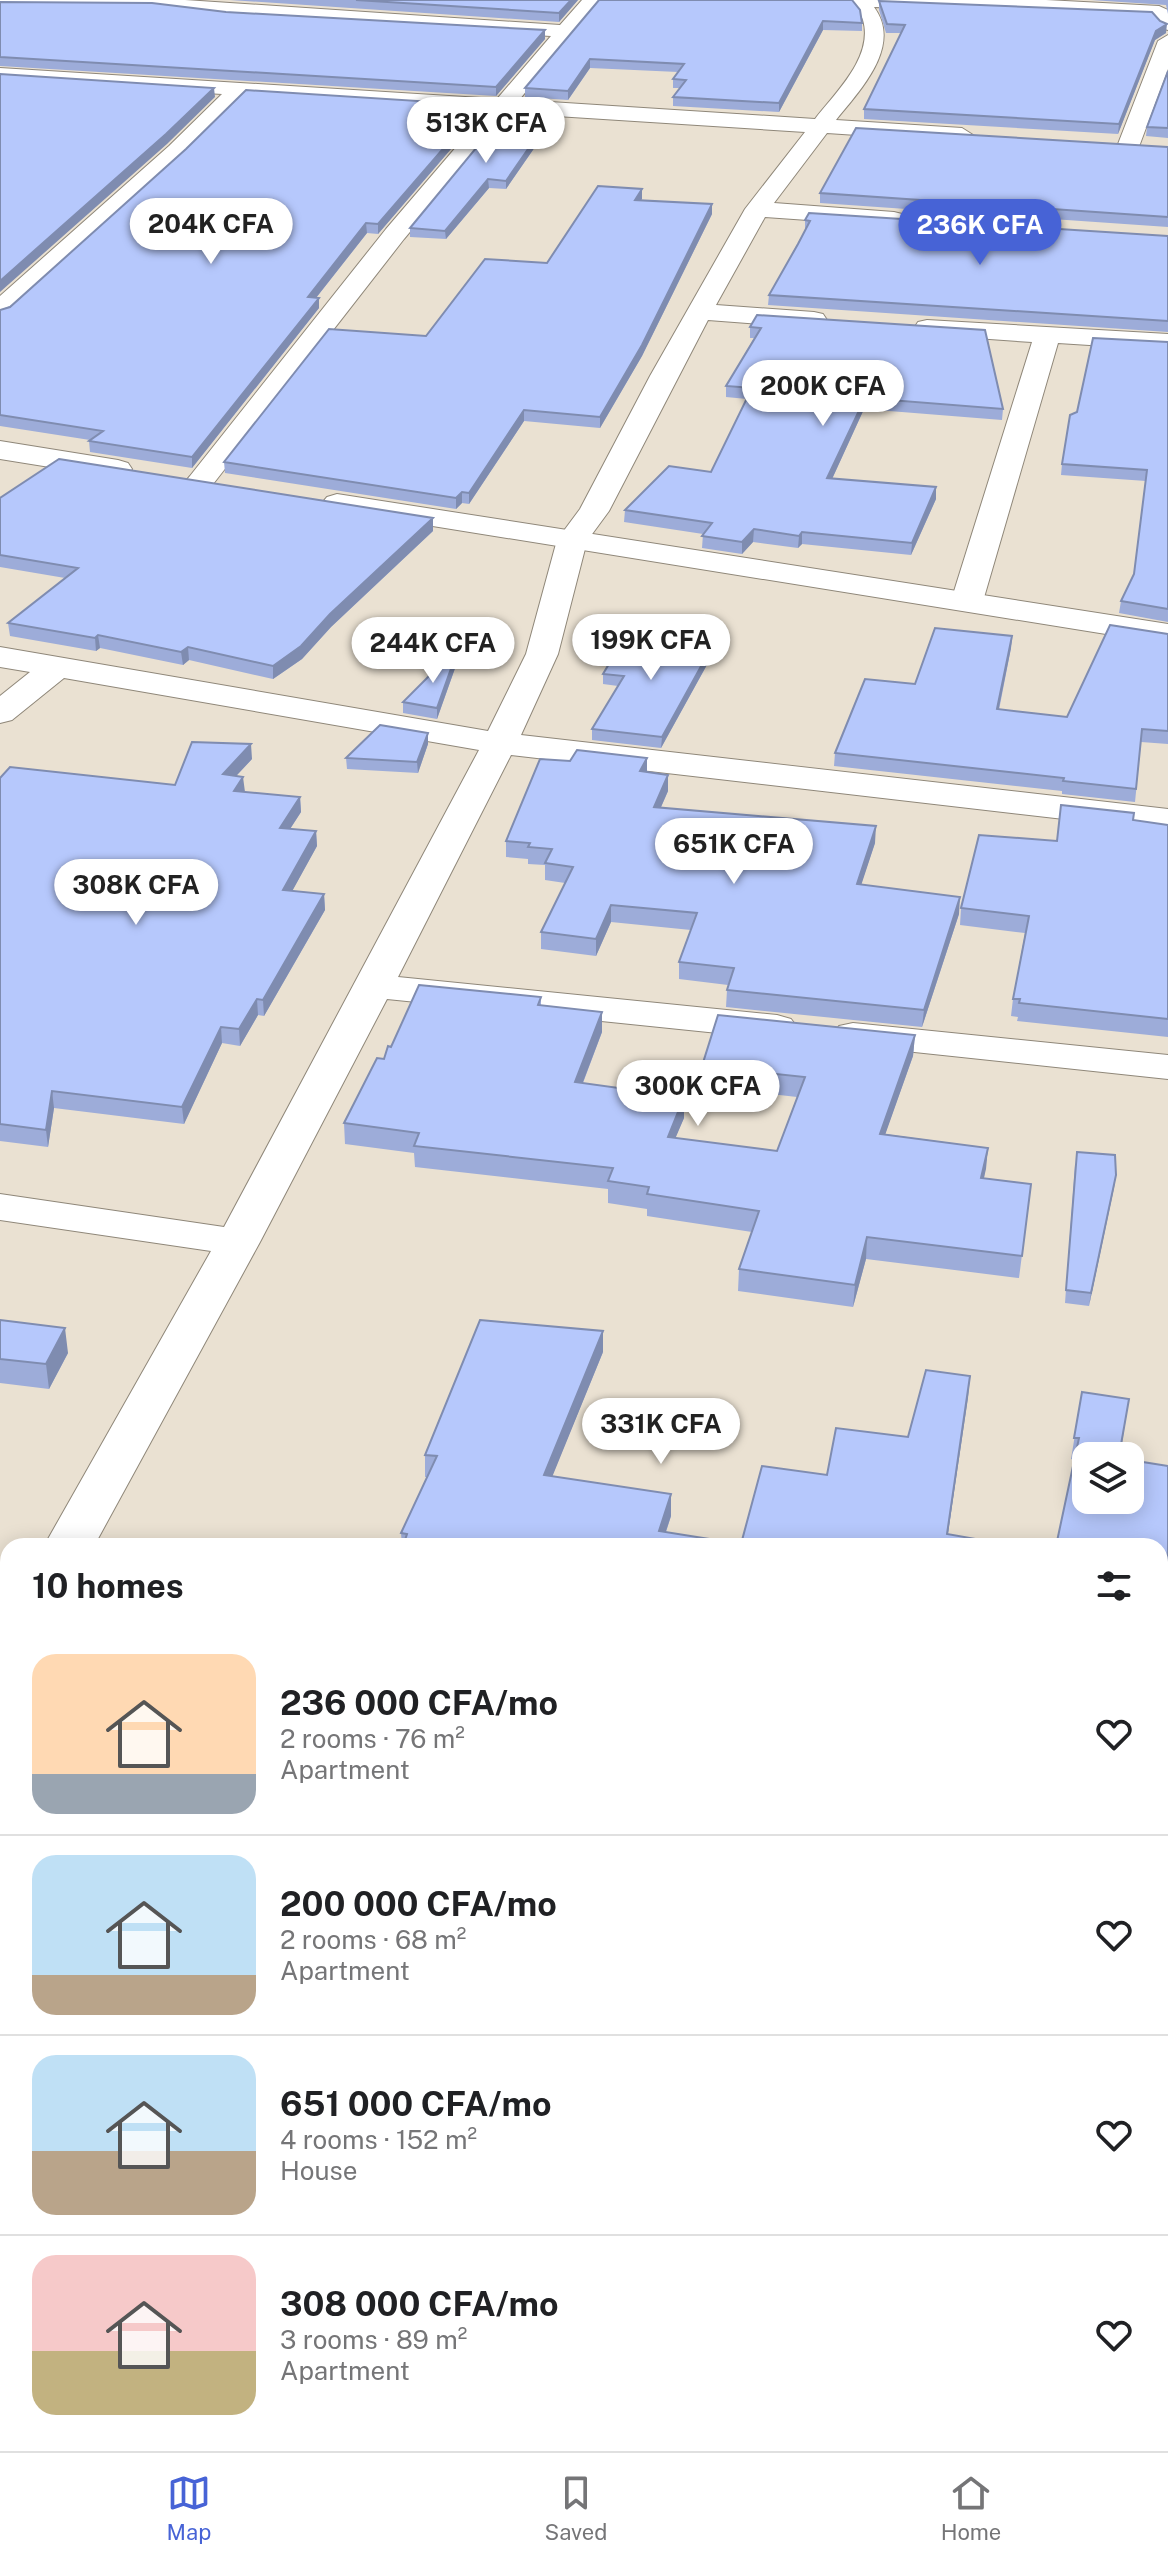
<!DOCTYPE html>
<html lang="en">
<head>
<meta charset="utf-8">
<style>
  :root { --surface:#fff; --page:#f2f2f2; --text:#202124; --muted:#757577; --line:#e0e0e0; --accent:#4763d6 }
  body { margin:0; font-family:"Public Sans",sans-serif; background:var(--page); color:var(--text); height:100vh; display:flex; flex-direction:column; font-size:30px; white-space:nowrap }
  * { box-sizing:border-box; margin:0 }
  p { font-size:26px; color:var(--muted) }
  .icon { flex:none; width:44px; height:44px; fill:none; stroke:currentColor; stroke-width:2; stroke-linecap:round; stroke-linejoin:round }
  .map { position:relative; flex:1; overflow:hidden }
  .details { position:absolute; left:0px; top:1538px; width:1168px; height:914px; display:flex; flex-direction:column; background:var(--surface); border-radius:24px 24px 0 0; box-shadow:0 4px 20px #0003 }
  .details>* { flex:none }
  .tools { position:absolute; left:1072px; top:1442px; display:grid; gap:16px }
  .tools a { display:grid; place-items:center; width:72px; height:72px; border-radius:16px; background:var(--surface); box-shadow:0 4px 20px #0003; font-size:40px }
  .price { position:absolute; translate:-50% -68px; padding:0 18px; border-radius:28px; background:#fff; color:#222; font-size:26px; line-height:52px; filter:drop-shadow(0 2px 4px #0008) }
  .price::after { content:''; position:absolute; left:50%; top:48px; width:24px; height:18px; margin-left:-12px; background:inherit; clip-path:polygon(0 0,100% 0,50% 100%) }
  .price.current { background:var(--accent); color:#fff }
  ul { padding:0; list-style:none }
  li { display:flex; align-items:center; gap:24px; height:200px; padding:0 32px }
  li+li { border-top:2px solid var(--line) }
  li span { display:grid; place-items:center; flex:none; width:224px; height:160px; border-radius:24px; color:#555 }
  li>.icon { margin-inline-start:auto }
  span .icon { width:96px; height:96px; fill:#fffc; stroke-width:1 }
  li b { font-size:34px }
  h2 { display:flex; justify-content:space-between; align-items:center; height:96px; padding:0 32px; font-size:34px }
  .dock { display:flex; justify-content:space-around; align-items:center; height:112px; border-top:2px solid var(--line); background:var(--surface); font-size:22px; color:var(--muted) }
  .dock a { display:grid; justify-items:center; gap:4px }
  .dock .current { color:var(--accent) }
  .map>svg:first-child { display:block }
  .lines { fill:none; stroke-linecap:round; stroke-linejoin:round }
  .minor-casing { stroke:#8f8779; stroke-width:2 }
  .tertiary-casing { stroke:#8f8779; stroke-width:2 }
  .minor { fill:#fff; fill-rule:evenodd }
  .tertiary { fill:#fff; fill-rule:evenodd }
  .wall { fill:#9dacd9 }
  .shaded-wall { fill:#7f8cb0 }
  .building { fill:#b6c8fc; stroke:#7f8cb0; stroke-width:2 }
</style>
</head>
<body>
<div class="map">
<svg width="1168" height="2451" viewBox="0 0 1168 2451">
  <rect width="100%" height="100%" fill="#eae1d2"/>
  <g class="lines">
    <defs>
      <path id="minor" d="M0,0H185L560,25L582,0H602L519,100L815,119C835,93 874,57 863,20C861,13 853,6 849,0H1046L1159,6L1168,10V30L1161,28L1153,18L1011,10L874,7C903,46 860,90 836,120L962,128L973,135L962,142L827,133L774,203L894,212L902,214L906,219L902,224L894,226L765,217L716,305L814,312L823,314L827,320L823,326L814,328L708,320L609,511L587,541L558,654L521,735L1168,809V831L511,755L398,977L777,1015L791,1019L797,1027L791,1035L777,1039L387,999L260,1242L94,1546H44L211,1251L0,1220V1194L224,1227L479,750L64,678L12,720L0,723V696L30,672L0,667V647L488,731L526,654L557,540L580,509L650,376L745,209L805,132L509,113L404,239L210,488L200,491L190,488L185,482L190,476L386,229L487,111L245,96L185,156L9,315L0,318V296L169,146L222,94L0,80V68L497,99L551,36L227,17L153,8L0,7Z
        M1168,35V69L1140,144L1137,149H1121L1118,144L1158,41Z
        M927,320L1168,334V350L1058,343L983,601L978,608L967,610L956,608L951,601L1032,342L918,334L914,328L918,322Z
        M853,1023L1168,1055V1079L839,1044L833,1035L839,1026Z
        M0,1593L8,1594V1630L0,1629Z
        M8,1643V1694L0,1697V1646Z
        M1160,1780L1168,1781V1823L1160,1822Z
        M1168,2381V2451H1131V2444H1160V2384Z"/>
      <path id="tertiary" d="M0,441L118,460L128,463L132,469L128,475L118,478L0,459Z
        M337,494L1168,624V644L327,509L322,503L327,497Z"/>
    </defs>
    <use href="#minor" class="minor-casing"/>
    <use href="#tertiary" class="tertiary-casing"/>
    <use href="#minor" class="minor"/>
    <use href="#tertiary" class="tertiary"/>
  </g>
  <path class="wall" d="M230,0H578L559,22Z
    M599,0L862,23V31L823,30L779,112L673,106V97L680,88H673V79L678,72L590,68L568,100L525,97V88Z
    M1091,0H1168V14L1166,5Z
    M879,1L1166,33L1155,40L1118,134L864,119V109L901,33H886L879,10Z
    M0,2L226,12L545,30V39L496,96L0,66Z
    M1168,71V138L1146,136L1147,127Z
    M555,110V118L506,189L489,188L446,239L410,237V228Z
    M481,114L378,234L367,233L316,298L319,308L192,468L90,452L89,441L90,440L0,426V310Z
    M1168,147V227L820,203V193Z
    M642,189L641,200L712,204V214L642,356L600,428L524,421L469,504L462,503L456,509L225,473L224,462L426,336L547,263Z
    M805,220L1168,236V332L768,305L769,295L805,230Z
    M757,315L1003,409L1002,420L864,409L832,479L936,487V499L911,555L802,544L798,548L753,542L742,554L702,548L703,534L624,522L625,510L711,472L747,399L726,397V386L754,338H750V327Z
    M1168,342V622L1119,613L1121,601L1134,574L1146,481L1061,475L1062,464L1077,412Z
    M0,498L433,531L331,627L302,659L273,679L189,660L183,665L100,648L96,651L10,636L8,623L65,578L0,567Z
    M1168,634V744L1141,742L1135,802L1062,794V791L834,766L835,753L915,684L1012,636L1011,648L999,710L1067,717Z
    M459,646V657L437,719L403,713V702Z
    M714,652L661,748L592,740V729L618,686L603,684V674Z
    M428,733V744L418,773L347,769L346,758Z
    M252,759L236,776L244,792L300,797L301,812L290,829L316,831L317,846L292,891L324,894L325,910L264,1016L258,1015L240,1046L222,1043L184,1124L54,1108L48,1147L0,1141V778L175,785Z
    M570,761L668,775V791L661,807L875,843L861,884L959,914L922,1027L726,1007L727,990L728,985L679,979V962L691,930L611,922L596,956L541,949V932L565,883L545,880V865L528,864V859L506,857V841Z
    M1133,820L1168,825V1037L1017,1021L1018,1017L1011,1016L1013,999L1025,933L960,925L961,908L1057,841Z
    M541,997V1005L602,1032L583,1083L684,1118L675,1138L777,1151L797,1097L702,1086V1066L915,1035L913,1056L885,1134L988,1148L984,1178L1031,1184L1019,1278L866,1259L853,1307L738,1291L739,1269L752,1232L647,1216V1209L608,1203V1189L415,1167L414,1153L345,1144L344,1123L391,1047Z
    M1075,1165L1116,1175L1089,1306L1065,1303Z
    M0,1320L68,1353L49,1389L0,1383Z
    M603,1352L552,1476L671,1494V1516L666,1532L741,1544L827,1475L908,1437L970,1376L948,1534L1015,1546H402L401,1533L427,1477H425V1455Z
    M1082,1392L1129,1399L1120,1456H1086V1500H1130V1460L1168,1466V1552L1166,1565L1168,1566V1636L1160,1635V1546H1056L1074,1460L1071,1459Z
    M676,2444H898L897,2451H710Z"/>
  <path class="shaded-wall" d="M571,0H578L559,22V13Z
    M823,21V30L779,112V103Z
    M1167,24L1166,33L1155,40L1118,134L1119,124L1156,31Z
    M545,30V39L496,96V87Z
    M590,59V68L568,100V91Z
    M214,88L215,97L167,144L0,292V281Z
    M481,105V114L378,234V224Z
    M555,110V118L506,189V181Z
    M488,179L489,188L446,239L445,231Z
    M642,189V199L635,209V200Z
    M712,204V214L642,356L600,428V417Z
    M366,223L367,233L308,308V297Z
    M319,298V308L192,468V457Z
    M865,398L864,409L827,490V478Z
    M524,410V421L469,504V493Z
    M936,487V499L911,555L912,543Z
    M462,492V503L456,509V498Z
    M433,518V531L331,627L302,659L273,679V666Z
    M754,529L753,542L742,554V542Z
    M802,532V544L798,548L799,536Z
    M98,635L100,648L96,651L95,638Z
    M1012,636L1011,648L996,722L997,709Z
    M715,641L714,652L661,748L662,737Z
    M459,646V657L437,719V708Z
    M188,647L189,660L183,665L181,652Z
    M428,733V744L418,773L417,762Z
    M251,744L252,759L224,789L223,774Z
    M647,758V774L640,771Z
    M668,775V791L654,823V807Z
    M243,777L245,792L234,791Z
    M300,797L301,812L281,843L280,828Z
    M876,826L875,843L856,901L857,884Z
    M316,831L317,846L284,906L283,890Z
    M324,894L325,910L264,1016L263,1000Z
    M960,897L959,914L922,1027L924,1010Z
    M611,905V922L596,956V939Z
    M257,999L258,1015L240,1046L239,1029Z
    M602,1012V1032L575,1103V1082Z
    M221,1027L222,1043L184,1124L182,1107Z
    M915,1035L913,1056L878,1155L880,1134Z
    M52,1091L54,1108L48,1147L46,1130Z
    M684,1097V1118L667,1158L668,1137Z
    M988,1148L986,1169L979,1199L981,1178Z
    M1116,1175L1114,1188L1089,1306L1091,1293Z
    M867,1237L866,1259L853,1307L855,1285Z
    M65,1328L68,1353L49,1389L46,1364Z
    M603,1331V1352L544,1497V1475Z
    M970,1376L968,1398L946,1546L947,1534Z
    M671,1494V1516L661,1546L659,1531Z
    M8,1902V1931L0,1947V1917Z"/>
  <path class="building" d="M356,0H571L559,13Z
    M599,0H852L860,10L862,23L823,21L779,103L673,97L686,80L673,79L684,64L590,59L568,91L525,88Z
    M879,1L1152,12L1160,21L1167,24L1156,31L1119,124L864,109L905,25L887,24Z
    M0,2L152,3L226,12L545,30L496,87L0,57Z
    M1168,71V128L1147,127Z
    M0,74L214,88L166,134L0,281Z
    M246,90L481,105L378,224L366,223L308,297L319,298L192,457L89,441L103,431L0,415V310L10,307L186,149Z
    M510,107L555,110L506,181L488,179L445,231L410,228Z
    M856,128L1168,147V217L820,193Z
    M598,186L642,189L635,200L712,204L642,345L600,417L524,410L469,493L462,492L456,498L224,462L329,329L426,336L485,259L547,263Z
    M809,213L1168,236V321L769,295L798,244L810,221L805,220Z
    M757,315L985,330L1003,409L865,398L827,478L936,487L912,543L802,532L799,536L754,529L742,542L702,536L712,523L625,510L669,466L711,472L752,388L726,386L761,328L750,327Z
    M1093,338L1168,342V609L1121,601L1134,574L1147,470L1062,464L1070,415L1077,412Z
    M59,459L433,518L330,614L301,646L273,666L188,647L181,652L98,635L95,638L8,623L78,568L0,555V498Z
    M1110,625L1168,634V731L1142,729L1136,789L1063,781L1064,778L835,753L865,679L915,684L935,628L1012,636L997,709L1067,717Z
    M628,632L715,641L662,737L592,729L624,676L603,674Z
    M459,646L437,708L403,702Z
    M380,725L428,733L417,762L346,758Z
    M192,742L251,744L223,774L243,777L234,791L300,797L280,828L316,831L283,890L324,894L263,1000L257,999L239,1029L221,1027L182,1107L52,1091L46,1130L0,1124V778L10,767L175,785Z
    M577,750L647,758L640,771L668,775L654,807L876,826L857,884L960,897L924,1010L727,990L734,968L679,962L697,913L611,905L596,939L541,932L573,867L545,863L552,849L528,847L530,843L506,841L540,759L570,761Z
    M1061,805L1134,813L1133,820L1168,825V1019L1019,1003L1020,999H1013L1029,916L961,908L979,835L1057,841Z
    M419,985L541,997L538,1005L602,1012L575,1082L684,1097L668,1137L777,1151L805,1077L702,1066L718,1015L915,1035L880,1134L988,1148L981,1178L1031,1184L1022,1256L867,1237L855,1285L739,1269L759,1211L647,1194L649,1187L608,1181L613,1168L414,1146L419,1133L344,1123L377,1058L384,1059L388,1046L391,1047Z
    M1077,1152L1115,1155L1116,1175L1091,1293L1066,1290Z
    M0,1320L65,1328L46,1364L0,1359Z
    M480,1320L603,1331L544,1475L671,1494L659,1531L741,1544L762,1466L827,1475L836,1428L908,1437L926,1370L970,1376L947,1534L1015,1546H403L407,1534L401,1533L437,1456L425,1455Z
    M1082,1392L1129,1399L1119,1456H1086V1500H1130V1460L1168,1466V1551L1166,1565L1168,1566V1613L1160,1612V1546H1056L1079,1438H1074Z
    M8,1812V1902L0,1917V1827Z
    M21,2444H227L224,2451H34L20,2448Z
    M811,2444H897L896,2451H846Z
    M1034,2444H1086L1085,2451H1048L1034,2448Z"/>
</svg>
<div class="tools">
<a><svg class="icon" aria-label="layers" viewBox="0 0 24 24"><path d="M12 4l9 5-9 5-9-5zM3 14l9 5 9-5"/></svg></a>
</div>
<b class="price" style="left:486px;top:165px">513K CFA</b>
<b class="price" style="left:211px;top:266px">204K CFA</b>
<b class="price current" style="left:980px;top:267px">236K CFA</b>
<b class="price" style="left:823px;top:428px">200K CFA</b>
<b class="price" style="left:651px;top:682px">199K CFA</b>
<b class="price" style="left:433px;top:685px">244K CFA</b>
<b class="price" style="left:734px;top:886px">651K CFA</b>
<b class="price" style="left:136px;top:927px">308K CFA</b>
<b class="price" style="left:698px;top:1128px">300K CFA</b>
<b class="price" style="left:661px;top:1466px">331K CFA</b>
<section class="details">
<h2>10 homes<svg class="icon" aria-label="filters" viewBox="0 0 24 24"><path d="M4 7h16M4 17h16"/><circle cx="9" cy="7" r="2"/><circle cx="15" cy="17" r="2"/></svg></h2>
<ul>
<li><span style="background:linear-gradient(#ffd9b3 75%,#9aa5b1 0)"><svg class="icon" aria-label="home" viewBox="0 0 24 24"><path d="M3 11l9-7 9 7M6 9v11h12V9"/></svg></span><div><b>236 000 CFA/mo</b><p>2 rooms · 76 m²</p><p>Apartment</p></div><svg class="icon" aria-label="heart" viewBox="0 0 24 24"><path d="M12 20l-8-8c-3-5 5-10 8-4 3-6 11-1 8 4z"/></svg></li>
<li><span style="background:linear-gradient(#bfe0f5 75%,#b9a48a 0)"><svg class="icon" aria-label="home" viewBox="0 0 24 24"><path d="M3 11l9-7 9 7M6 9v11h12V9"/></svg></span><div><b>200 000 CFA/mo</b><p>2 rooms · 68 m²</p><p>Apartment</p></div><svg class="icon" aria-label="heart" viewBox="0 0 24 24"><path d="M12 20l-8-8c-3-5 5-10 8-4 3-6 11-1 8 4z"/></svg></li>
<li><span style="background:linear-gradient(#bfe0f5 60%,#b9a48a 0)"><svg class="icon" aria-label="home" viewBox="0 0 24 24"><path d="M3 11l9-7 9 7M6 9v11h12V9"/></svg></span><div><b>651 000 CFA/mo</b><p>4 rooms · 152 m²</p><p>House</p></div><svg class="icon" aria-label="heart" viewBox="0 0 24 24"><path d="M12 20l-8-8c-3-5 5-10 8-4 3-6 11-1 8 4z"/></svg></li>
<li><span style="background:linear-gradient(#f6c9c9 60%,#c2b280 0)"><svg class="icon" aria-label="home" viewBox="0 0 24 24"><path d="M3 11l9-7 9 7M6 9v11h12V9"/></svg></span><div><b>308 000 CFA/mo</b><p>3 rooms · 89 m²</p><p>Apartment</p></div><svg class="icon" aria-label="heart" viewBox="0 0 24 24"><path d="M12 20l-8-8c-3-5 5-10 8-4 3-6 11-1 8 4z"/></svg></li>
</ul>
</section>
</div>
<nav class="dock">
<a class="current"><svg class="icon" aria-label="map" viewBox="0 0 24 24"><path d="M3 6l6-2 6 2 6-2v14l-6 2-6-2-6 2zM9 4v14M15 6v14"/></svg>Map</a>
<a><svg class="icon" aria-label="saved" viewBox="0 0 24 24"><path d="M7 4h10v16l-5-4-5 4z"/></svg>Saved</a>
<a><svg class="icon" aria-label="home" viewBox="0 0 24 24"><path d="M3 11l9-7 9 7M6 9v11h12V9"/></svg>Home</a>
</nav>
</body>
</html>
